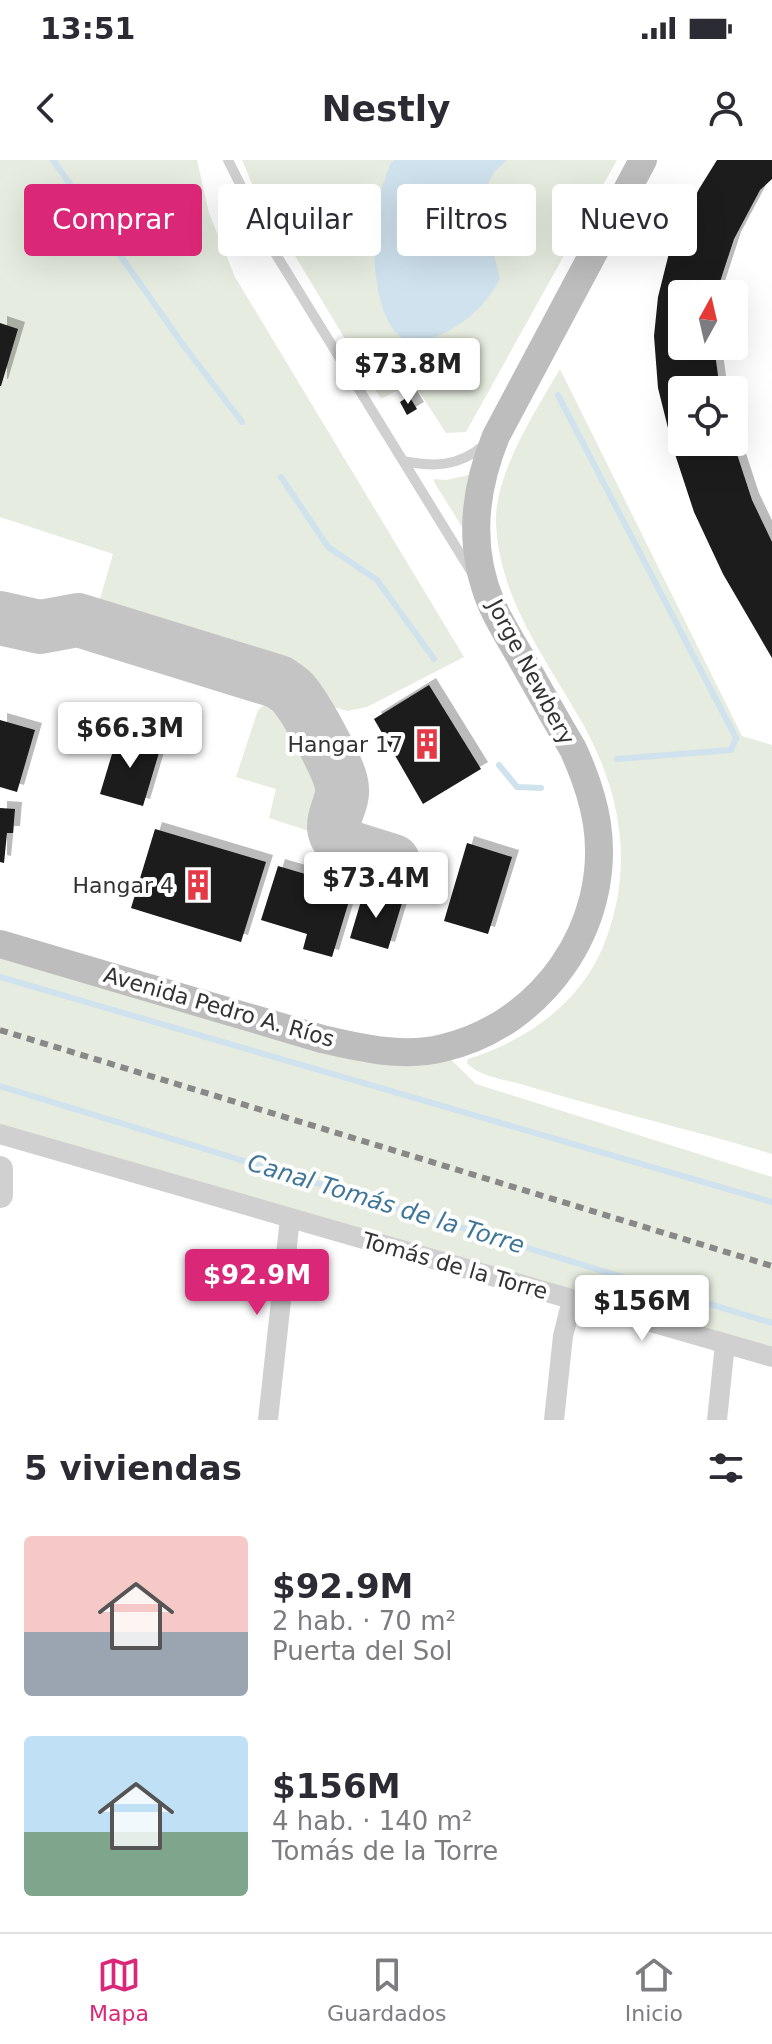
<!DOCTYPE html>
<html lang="es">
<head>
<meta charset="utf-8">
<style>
  :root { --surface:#fff; --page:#f2f2f3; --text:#2b2b33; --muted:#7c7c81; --line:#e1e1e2; --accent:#db2777 }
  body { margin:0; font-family:"DejaVu Sans",sans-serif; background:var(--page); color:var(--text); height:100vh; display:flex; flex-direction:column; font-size:30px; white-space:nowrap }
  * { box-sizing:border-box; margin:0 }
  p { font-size:26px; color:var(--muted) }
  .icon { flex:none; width:44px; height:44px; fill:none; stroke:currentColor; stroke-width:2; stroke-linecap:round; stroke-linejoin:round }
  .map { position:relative; height:1260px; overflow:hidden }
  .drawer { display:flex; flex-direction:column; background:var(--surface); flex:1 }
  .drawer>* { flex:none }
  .guide { position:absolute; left:24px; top:24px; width:724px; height:72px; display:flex; gap:16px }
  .needle { width:52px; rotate:8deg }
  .fabs { position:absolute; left:668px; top:120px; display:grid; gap:16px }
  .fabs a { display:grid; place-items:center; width:80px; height:80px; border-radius:8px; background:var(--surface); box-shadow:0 8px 32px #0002; font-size:40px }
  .price { position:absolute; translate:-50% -68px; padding:0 18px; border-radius:8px; background:#fff; color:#222; font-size:26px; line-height:52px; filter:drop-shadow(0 2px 4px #0008) }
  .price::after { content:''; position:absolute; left:50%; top:48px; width:24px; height:18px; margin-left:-12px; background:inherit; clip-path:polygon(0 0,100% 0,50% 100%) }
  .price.on { background:var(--accent); color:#fff }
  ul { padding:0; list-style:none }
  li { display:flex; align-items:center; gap:24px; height:200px; padding:0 24px }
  li span { display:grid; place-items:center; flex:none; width:224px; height:160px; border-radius:8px; color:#555 }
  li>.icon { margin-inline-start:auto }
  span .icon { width:96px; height:96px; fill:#fffc; stroke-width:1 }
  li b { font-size:34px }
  h2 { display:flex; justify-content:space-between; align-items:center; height:96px; padding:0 24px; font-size:34px }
  .tag { padding:0 28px; border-radius:8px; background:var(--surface); box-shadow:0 8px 32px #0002; font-size:28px; line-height:72px }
  .tag.on { background:var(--accent); color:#fff }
  .status { display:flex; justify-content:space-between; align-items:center; height:56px; padding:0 40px; background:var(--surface); direction:ltr }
  .status svg { height:22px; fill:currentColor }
  header { display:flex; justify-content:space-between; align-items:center; height:104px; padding:0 24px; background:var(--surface); font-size:36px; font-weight:800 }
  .tab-bar { display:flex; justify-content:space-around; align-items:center; height:112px; border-top:2px solid var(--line); background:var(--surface); font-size:22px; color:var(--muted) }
  .tab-bar a { display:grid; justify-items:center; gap:4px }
  .tab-bar .on { color:var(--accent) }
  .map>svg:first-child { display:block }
  .green { fill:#e6ecdf }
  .water { fill:#cfe2ee }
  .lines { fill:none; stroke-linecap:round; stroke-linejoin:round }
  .stream { stroke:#cfe2ee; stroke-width:6 }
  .taxiway { stroke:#c4c4c4; stroke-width:54 }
  .building { fill:#1a1a1a; filter:url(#shadow) }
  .service { stroke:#d0d0d0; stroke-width:10 }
  .minor { stroke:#d0d0d0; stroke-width:20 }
  .tertiary { stroke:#d0d0d0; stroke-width:26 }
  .secondary { stroke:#bdbdbd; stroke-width:28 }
  .rail { stroke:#888; stroke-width:6; stroke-dasharray:8 6; stroke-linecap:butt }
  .labels { text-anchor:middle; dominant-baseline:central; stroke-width:8; stroke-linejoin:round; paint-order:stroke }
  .street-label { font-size:22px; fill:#333; stroke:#fff }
  .poi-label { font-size:22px; fill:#333; stroke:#fff; text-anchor:end }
  .water-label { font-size:24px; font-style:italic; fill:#3f7597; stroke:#fff }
</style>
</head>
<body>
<div class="status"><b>13:51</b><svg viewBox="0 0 49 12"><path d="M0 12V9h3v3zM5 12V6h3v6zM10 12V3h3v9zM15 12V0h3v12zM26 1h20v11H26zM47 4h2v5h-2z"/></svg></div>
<header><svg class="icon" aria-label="back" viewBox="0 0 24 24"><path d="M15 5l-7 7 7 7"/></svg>Nestly<svg class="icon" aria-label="person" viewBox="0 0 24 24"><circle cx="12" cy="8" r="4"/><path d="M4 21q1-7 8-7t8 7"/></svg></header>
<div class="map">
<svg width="772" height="1260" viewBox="0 0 772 1260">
  <defs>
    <filter id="shadow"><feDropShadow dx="7" dy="-7" stdDeviation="0" flood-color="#0004"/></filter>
  </defs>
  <rect width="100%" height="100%" fill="#fff"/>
  <path class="green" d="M0,0H197L209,53L235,117L464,497L367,547L347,551L321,543L297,513L97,449L113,394L0,357Z
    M242,0H617L466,272L446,273L413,222L381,239L252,24Z
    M560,209L742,576L772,585V994C690,969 606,950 524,925C507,920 479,917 467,903L468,899C526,881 579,844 603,787C634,711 623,638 584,566C548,501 500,442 496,364C494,314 535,252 560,209Z
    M469,315L470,316L464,370L434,322V319L446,320Z
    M273,544L286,551L326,628L312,672L269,658L276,629L236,617L258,550L264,545Z
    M0,784L322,879L440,889L476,924L772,1017V1197L0,974Z"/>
  <path class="water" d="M394,0H507L494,12L480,39L500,119C486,144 470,160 444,173C434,178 421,184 409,181C371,169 371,76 377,45C380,31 386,17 390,4Z"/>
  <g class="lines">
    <path class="stream" d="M53,0L184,186L242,262
      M558,235L736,578L731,590L617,599
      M281,317L328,387L377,420L434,499
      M499,605L517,627L541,628
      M0,817L772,1042
      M0,926L772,1163"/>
    <path class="taxiway" d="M0,458L40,467L78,460L279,522C284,526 290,529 294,534C306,548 337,604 341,622C348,647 319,663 345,686L393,701"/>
  </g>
  <path class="building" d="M717,0H772V19L760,30L734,79L716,134H682V186H714L720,230H682V282H733L752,340L772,382V498L723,414L694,352L673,288L658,228L654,176L658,137L672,81L699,29Z
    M0,163L18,169L1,226H0Z
    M409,236L417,249L407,255L400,242Z
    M429,525L481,609L423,644L374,559Z
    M0,560L35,570L17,632L0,627Z
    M118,574L161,586L143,646L100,634Z
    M0,648L15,649L13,673H7L4,703L0,702Z
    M155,669L266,702L241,782L131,748Z
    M467,683L512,697L488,774L444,761Z
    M278,706L353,728L332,797L303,789L307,774L261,760Z
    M364,731L402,743L388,789L350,778Z"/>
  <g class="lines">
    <path class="service" d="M228,0L272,88L472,413
      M403,301C433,307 458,307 483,286"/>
    <path class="minor" d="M0,974L772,1197
      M268,1260L290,1058
      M554,1260L563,1176L572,1140
      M717,1260L725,1184"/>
    <path class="tertiary" d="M0,1009V1035"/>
    <path class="secondary" d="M0,784L322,879C361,888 403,898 443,888C542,865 612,766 597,664C593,637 584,613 573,589C555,559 538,528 521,498C511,480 499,462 491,443C468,388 474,330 496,276L643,0"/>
    <path class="rail" d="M0,870L772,1106"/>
  </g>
  <defs>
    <symbol id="building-bare" viewBox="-9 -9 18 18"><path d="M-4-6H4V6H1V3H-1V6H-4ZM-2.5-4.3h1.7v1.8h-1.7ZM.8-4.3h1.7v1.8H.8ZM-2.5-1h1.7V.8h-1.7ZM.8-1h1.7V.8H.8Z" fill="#e63946" stroke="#fff" stroke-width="2.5" paint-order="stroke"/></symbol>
  </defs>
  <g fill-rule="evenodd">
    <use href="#building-bare" x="405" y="562" width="44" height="44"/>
    <use href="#building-bare" x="176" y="703" width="44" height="44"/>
  </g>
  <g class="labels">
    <g class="street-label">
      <text transform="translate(531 512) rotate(62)">Jorge Newbery</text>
      <text transform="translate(219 847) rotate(16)">Avenida Pedro A. Ríos</text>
      <text transform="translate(455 1106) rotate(16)">Tomás de la Torre</text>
    </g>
    <g class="poi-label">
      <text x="403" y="584">Hangar 17</text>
      <text x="174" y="725">Hangar 4</text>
    </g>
    <g class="water-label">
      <text transform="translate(386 1044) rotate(17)">Canal Tomás de la Torre</text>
    </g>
  </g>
</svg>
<div class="fabs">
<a><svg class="needle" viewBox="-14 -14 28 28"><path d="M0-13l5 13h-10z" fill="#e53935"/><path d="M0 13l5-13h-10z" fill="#7c7c81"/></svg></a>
<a><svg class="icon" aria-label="locate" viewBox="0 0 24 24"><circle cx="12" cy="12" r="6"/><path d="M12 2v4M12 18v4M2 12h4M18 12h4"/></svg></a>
</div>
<b class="price" style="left:408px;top:246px">$73.8M</b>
<b class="price" style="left:130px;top:610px">$66.3M</b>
<b class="price" style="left:376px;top:760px">$73.4M</b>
<b class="price on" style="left:257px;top:1157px">$92.9M</b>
<b class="price" style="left:642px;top:1183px">$156M</b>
<div class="guide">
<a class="tag on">Comprar</a>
<a class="tag">Alquilar</a>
<a class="tag">Filtros</a>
<a class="tag">Nuevo</a>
</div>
</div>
<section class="drawer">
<h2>5 viviendas<svg class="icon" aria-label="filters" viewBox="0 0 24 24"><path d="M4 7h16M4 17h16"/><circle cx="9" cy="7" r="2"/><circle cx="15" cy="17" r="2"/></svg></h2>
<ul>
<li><span style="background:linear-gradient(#f6c9c9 60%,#9aa5b1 0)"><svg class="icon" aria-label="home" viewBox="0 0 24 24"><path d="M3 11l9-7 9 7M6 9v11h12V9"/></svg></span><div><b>$92.9M</b><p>2 hab. · 70 m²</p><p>Puerta del Sol</p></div></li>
<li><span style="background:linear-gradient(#bfe0f5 60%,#7fa58c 0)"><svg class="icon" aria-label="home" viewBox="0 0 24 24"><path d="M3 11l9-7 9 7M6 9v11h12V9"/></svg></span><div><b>$156M</b><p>4 hab. · 140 m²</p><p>Tomás de la Torre</p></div></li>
</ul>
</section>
<nav class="tab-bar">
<a class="on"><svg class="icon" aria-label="map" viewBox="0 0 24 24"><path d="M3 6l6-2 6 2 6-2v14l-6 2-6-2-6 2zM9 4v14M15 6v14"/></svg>Mapa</a>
<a><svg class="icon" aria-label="saved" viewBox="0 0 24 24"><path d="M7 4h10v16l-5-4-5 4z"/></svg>Guardados</a>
<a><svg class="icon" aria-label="home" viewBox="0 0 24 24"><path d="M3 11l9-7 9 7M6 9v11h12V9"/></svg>Inicio</a>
</nav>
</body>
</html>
